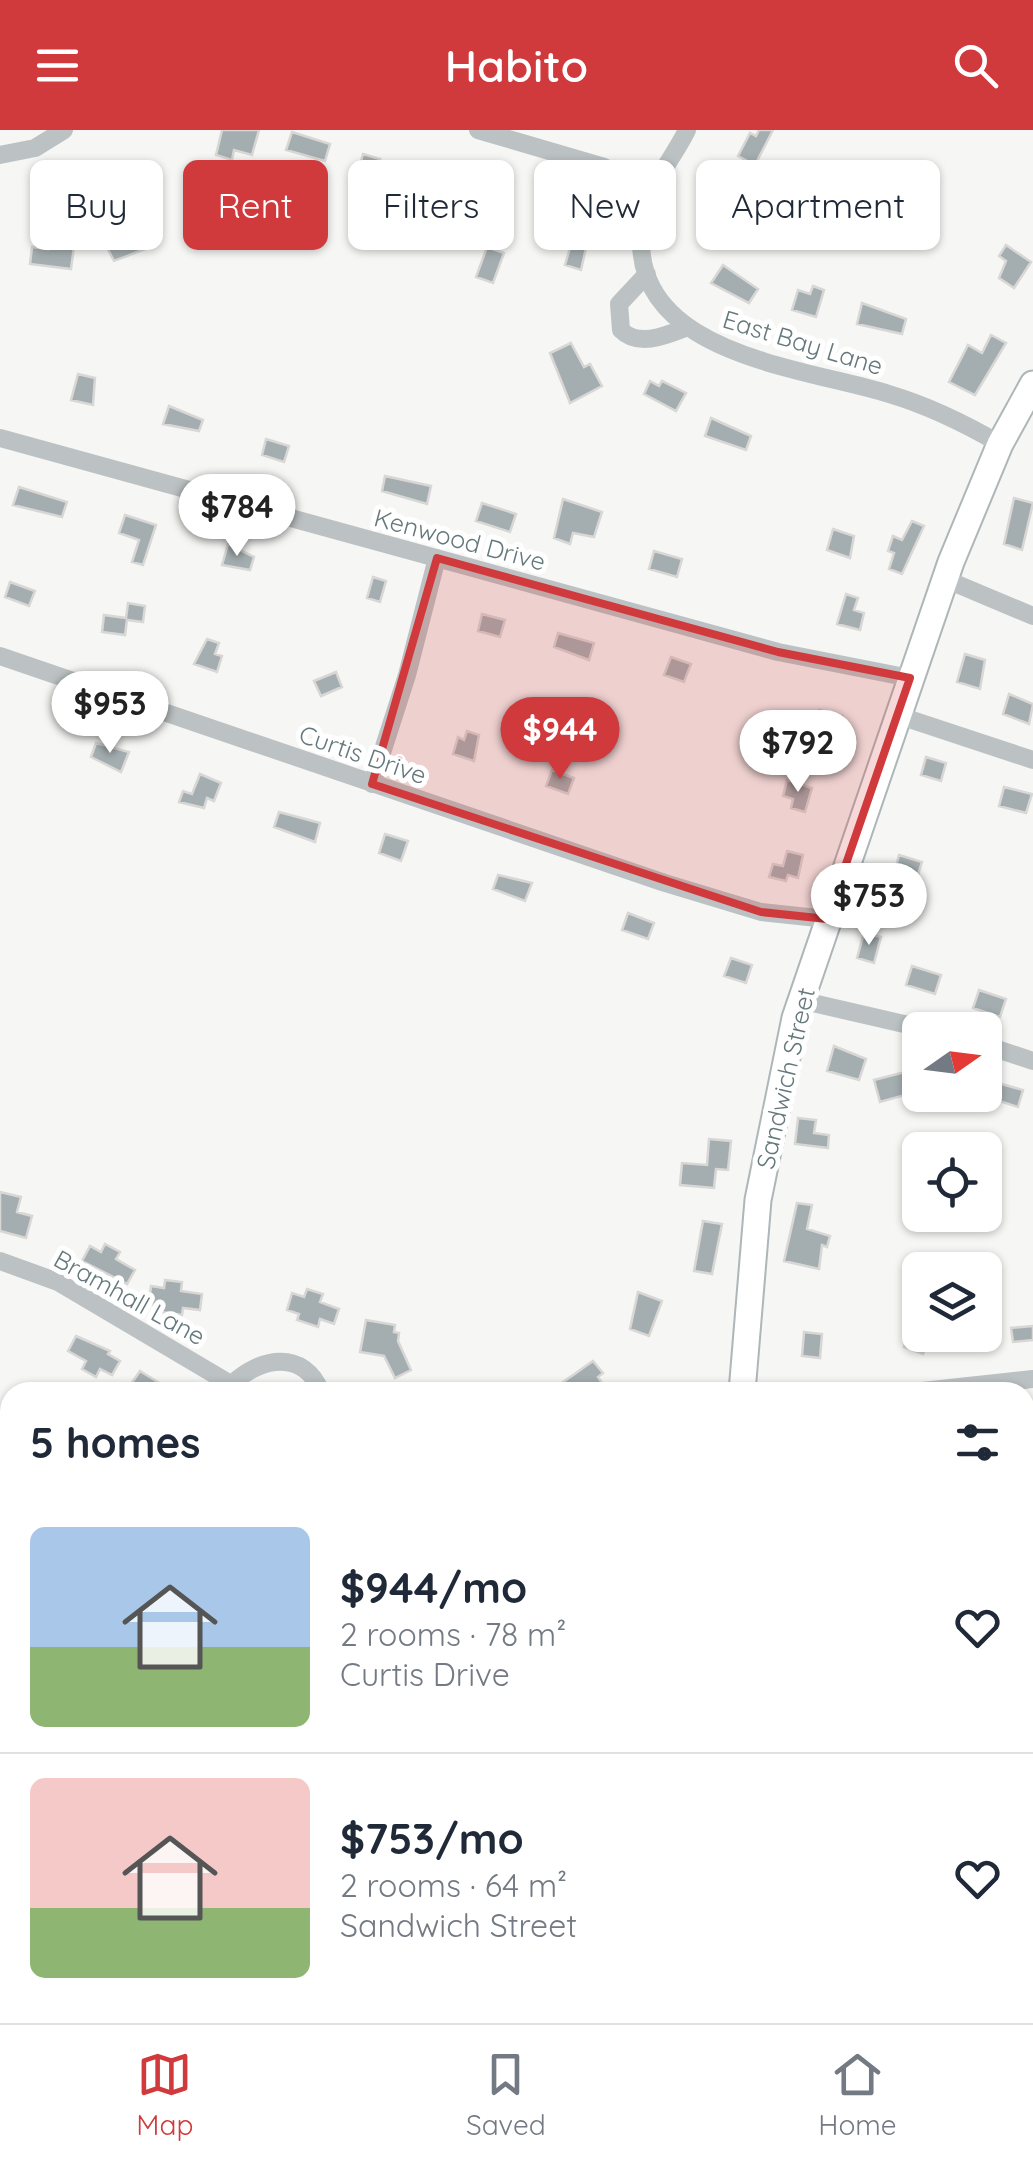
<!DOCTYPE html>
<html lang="en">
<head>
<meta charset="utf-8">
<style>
  :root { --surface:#fff; --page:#f6f6f7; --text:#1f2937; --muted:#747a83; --line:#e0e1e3; --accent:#d03a3d }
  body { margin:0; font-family:Quicksand,sans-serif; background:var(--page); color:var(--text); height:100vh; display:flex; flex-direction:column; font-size:38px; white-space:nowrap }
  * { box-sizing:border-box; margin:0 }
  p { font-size:32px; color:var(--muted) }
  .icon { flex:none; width:55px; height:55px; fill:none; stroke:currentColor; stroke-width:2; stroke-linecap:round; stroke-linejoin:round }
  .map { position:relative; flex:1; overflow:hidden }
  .side { position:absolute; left:0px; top:1252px; width:1035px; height:642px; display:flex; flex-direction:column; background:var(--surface); border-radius:30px 30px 0 0; box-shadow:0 2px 8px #0004 }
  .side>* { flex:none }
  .top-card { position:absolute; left:30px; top:30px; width:975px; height:90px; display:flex; gap:20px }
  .needle { width:65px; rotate:76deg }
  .buttons { position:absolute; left:902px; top:882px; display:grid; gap:20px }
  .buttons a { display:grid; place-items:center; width:100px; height:100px; border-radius:15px; background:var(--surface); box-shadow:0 2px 8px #0004; font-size:50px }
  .price { position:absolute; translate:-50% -85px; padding:0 22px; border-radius:35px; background:#fff; color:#222; font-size:32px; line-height:65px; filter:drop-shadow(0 2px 5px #0008) }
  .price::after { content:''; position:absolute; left:50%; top:60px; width:30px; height:22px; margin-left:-15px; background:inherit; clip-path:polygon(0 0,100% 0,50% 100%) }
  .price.current { background:var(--accent); color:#fff }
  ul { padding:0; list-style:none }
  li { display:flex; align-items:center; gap:30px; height:250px; padding:0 30px }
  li+li { border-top:2px solid var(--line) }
  li span { display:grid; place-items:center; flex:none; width:280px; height:200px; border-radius:15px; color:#555 }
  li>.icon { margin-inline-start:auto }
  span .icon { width:120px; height:120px; fill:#fffc; stroke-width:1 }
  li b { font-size:42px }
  h2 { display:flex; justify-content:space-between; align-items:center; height:120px; padding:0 30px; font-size:42px }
  .tag { padding:0 35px; border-radius:15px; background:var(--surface); box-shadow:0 2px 8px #0004; font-size:35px; line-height:90px }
  .tag.current { background:var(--accent); color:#fff }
  header { display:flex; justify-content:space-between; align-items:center; height:130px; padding:0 30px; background:var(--accent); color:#fff; font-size:45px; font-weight:600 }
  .dock { display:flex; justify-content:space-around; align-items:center; height:140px; border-top:2px solid var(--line); background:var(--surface); font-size:28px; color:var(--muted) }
  .dock a { display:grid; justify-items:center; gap:5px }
  .dock .current { color:var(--accent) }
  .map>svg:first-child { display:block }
  .green { fill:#d8dbd3 }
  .building { fill:#a4aeb0; stroke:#d8d7d6; stroke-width:2.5 }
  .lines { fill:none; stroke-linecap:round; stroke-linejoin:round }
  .secondary-casing { stroke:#aeb6b8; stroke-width:29 }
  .path { stroke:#b6bbbc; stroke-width:2.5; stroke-dasharray:5 5; stroke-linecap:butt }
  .lane { stroke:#bcc2c3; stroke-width:9 }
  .street { stroke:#bcc2c3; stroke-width:18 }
  .secondary { stroke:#fff; stroke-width:25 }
  .marked { fill:#d03a3d; fill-opacity:0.2; stroke:#d03a3d; stroke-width:8; stroke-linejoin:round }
  .labels { text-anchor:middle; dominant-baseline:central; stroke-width:10; stroke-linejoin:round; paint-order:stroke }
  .street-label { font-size:25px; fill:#65787b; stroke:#fff }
</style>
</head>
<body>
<header><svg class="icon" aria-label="menu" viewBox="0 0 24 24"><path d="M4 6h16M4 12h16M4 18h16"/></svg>Habito<svg class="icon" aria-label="search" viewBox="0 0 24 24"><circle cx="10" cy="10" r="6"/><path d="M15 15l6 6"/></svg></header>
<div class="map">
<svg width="1033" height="1893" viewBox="0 0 1033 1893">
  <rect width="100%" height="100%" fill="#f6f6f4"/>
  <path class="green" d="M1025,1346L1033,1349V1615L1025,1612Z
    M1028,1764L1033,1766V1893H631L633,1885H1025Z"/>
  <path class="building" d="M222,0H259L252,25L234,20L232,30L216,25Z
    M759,0H773L755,35L738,26L750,3L756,6Z
    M292,2L330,14L325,31L286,20Z
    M363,24L380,29L376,42L399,49L392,72L382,70L381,74L359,65L365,44L358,42Z
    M428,43L470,53L465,73L423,62Z
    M715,60L733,64L729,77L738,79L734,91L709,84Z
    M569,85L592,92L581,140L565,135L573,107L563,104Z
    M141,93L153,116L114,131L102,108Z
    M49,113L74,116L71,139L30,134L32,117L48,119Z
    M1006,115L1031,132L1014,158L999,148L1006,131L999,126Z
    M487,117L504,123L493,153L476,147Z
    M723,135L758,159L749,173L711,153Z
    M813,156L824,160L816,187L792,180L798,160L810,164Z
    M862,173L906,189L902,204L857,194Z
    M991,205L1006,213L975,265L949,252L968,215L982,223Z
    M571,213L584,237L590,234L602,256L570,273L550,223Z
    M78,244L95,248L93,275L71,270Z
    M650,251L659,256L662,251L686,263L676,281L644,264Z
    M169,276L203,290L199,301L163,294Z
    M711,288L751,306L746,320L705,306Z
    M266,309L289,316L284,332L262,325Z
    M385,346L431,356L427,374L382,361Z
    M19,357L67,372L62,387L13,375Z
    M1014,368L1033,373L1022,420L1004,414Z
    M563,369L602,382L594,407L573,403L570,414L554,408Z
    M482,373L516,384L510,402L476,391Z
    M125,385L156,395L143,435L132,432L139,410L119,403Z
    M912,391L924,396L902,444L889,439L894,423L888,421L893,406L902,410Z
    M833,399L854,406L850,428L827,420Z
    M228,414L254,427L250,440L222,435Z
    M654,421L682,429L677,447L649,439Z
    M373,447L386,451L380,472L367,468Z
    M10,452L35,461L29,476L5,467Z
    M846,464L858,468L854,480L864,483L860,500L837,494Z
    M128,473L145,476L143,492L127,490L125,505L102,502L104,485L126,488Z
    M482,484L505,490L500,507L478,501Z
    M558,503L594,513L589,530L554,517Z
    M207,509L219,513L215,524L222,526L217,542L194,534Z
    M965,524L985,530L980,559L957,552Z
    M671,527L691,534L684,552L664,545Z
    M336,542L342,557L321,566L314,551Z
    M1009,564L1033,574L1029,594L1003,584Z
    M819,580L842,586L837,604L814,598Z
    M467,601L479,605L474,631L453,624L458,607L464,610Z
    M96,613L129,622L121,642L91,627Z
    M926,627L946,633L941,651L921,645Z
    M552,640L574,648L568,664L546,656Z
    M200,644L221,653L214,671L207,668L204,678L179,672L183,661L192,664Z
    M787,650L812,658L805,682L791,678L793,669L783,666Z
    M1004,657L1032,664L1026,683L999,676Z
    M279,682L320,693L315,712L274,697Z
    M385,704L408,711L401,731L379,723Z
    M787,721L803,725L798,748L788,745L786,751L769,747L773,734L783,736Z
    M899,725L922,732L916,751L894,744Z
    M498,745L532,753L525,771L493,759Z
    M628,783L654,793L648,809L622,800Z
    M864,803L881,807L874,833L857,828Z
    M731,828L752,835L746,853L724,846Z
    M912,836L941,845L935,864L906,855Z
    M979,860L1006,869L1000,887L973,878Z
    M834,916L866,929L859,950L827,941Z
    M901,943H911L916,962L880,972L874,950Z
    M998,953L1023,960L1018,977L993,969Z
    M798,988L816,990L814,1003L829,1005L828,1018L795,1014Z
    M709,1009L731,1011L728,1040L716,1039L714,1058L680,1055L682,1033L707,1035Z
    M0,1062L21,1067L17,1082L32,1086L26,1108L0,1101Z
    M797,1073L812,1075L807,1099L830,1106L827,1117L822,1115L819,1139L784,1131Z
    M703,1091L722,1094L712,1144L694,1141Z
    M105,1114L120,1122L116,1129L135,1140L127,1154L82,1131L90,1116L101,1122Z
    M165,1150L182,1152L181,1161L202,1164L200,1180L183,1178L182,1185L161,1182L162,1176L149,1174L151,1156L164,1158Z
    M307,1159L323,1164L320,1172L339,1179L334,1194L320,1189L318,1197L297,1190L299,1184L287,1180L292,1163L304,1167Z
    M638,1162L662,1171L649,1206L630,1199Z
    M918,1175L920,1205H930L923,1224L904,1217Z
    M366,1190L395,1195L394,1202L399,1203L398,1211L411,1240L395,1248L384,1226L360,1222Z
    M1033,1196V1210L1013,1212L1011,1198Z
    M804,1202L822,1204L820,1228L802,1226Z
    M76,1206L110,1221L108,1224L120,1231L112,1245L100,1239L96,1247L82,1239L86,1231L68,1221Z
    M593,1231L603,1243L598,1247L602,1253L591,1262H549Z
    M140,1241L174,1262H144L131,1254Z"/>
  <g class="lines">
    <defs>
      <path id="secondary" d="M742,1262L758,1070L795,888L951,432L1000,314L1033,254
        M0,1721L10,1733
        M0,1756L10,1769
        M99,1885L105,1893
        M141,1885L155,1893
        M316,1893L345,1885
        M614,1893L615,1885"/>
    </defs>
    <use href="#secondary" class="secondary-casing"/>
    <path class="path" d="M0,1614L10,1623"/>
    <path class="lane" d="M1025,1793L1033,1783
      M1025,1848L1033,1851
      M770,1885L790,1893
      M984,1893L987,1885"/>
    <path class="street" d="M478,0L604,37L649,65
      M687,0C673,29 648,56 643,88C620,224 799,236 889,264C929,276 964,293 1000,314
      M0,25L35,18L64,0
      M647,144L619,174L621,200C639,218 667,205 688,197
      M0,308L778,522L910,548
      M945,449L1033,486
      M0,526L665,753L761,782L827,789
      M897,585L1033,630
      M372,654L407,545L437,428
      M800,870L930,900
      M985,915L1033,931
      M0,1131L58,1152L244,1262
      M232,1254C260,1227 304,1219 321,1262
      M913,1262L1033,1249
      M379,1885L389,1893"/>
    <use href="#secondary" class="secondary"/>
  </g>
  <path class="marked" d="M437,428L778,522L910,548L827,789L761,782L372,654Z"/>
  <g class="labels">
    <g class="street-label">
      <text transform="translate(803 212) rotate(17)">East Bay Lane</text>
      <text transform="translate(460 409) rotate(15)">Kenwood Drive</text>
      <text transform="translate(363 624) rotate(19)">Curtis Drive</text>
      <text transform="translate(785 948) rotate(-77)">Sandwich Street</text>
      <text transform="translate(130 1167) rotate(29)">Bramhall Lane</text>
    </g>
  </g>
</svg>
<div class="buttons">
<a><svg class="needle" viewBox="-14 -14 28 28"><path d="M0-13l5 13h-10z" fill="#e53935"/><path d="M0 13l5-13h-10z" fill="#747a83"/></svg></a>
<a><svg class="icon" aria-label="locate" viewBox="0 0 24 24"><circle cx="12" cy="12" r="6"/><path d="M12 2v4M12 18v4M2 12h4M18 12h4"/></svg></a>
<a><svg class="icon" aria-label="layers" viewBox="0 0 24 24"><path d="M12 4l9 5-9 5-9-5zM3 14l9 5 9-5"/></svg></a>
</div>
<b class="price" style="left:237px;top:429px">$784</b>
<b class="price" style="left:110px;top:626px">$953</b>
<b class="price current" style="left:560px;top:652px">$944</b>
<b class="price" style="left:798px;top:665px">$792</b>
<b class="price" style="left:869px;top:818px">$753</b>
<div class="top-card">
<a class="tag">Buy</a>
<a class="tag current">Rent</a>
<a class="tag">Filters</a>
<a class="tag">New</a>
<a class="tag">Apartment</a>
</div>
<section class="side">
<h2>5 homes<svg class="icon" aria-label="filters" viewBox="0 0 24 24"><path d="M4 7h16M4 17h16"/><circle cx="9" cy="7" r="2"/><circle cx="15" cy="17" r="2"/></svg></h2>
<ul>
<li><span style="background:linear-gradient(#a9c7e8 60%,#8fb573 0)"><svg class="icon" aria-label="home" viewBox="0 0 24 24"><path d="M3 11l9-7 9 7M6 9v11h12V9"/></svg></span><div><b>$944/mo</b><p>2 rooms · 78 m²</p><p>Curtis Drive</p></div><svg class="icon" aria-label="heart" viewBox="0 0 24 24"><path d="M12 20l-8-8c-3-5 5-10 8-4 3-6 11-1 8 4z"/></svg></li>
<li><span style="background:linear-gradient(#f6c9c9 65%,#8fb573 0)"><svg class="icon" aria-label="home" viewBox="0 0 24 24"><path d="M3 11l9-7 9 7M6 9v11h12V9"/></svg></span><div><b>$753/mo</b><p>2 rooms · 64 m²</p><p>Sandwich Street</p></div><svg class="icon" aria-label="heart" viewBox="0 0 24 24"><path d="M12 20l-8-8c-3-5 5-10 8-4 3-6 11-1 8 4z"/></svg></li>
</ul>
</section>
</div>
<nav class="dock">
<a class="current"><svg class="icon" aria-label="map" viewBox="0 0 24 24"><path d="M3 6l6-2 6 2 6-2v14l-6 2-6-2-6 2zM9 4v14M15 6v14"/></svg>Map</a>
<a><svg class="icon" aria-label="saved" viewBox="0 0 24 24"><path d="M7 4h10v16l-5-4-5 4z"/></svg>Saved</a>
<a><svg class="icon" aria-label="home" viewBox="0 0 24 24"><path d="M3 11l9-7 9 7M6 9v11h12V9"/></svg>Home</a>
</nav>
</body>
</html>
